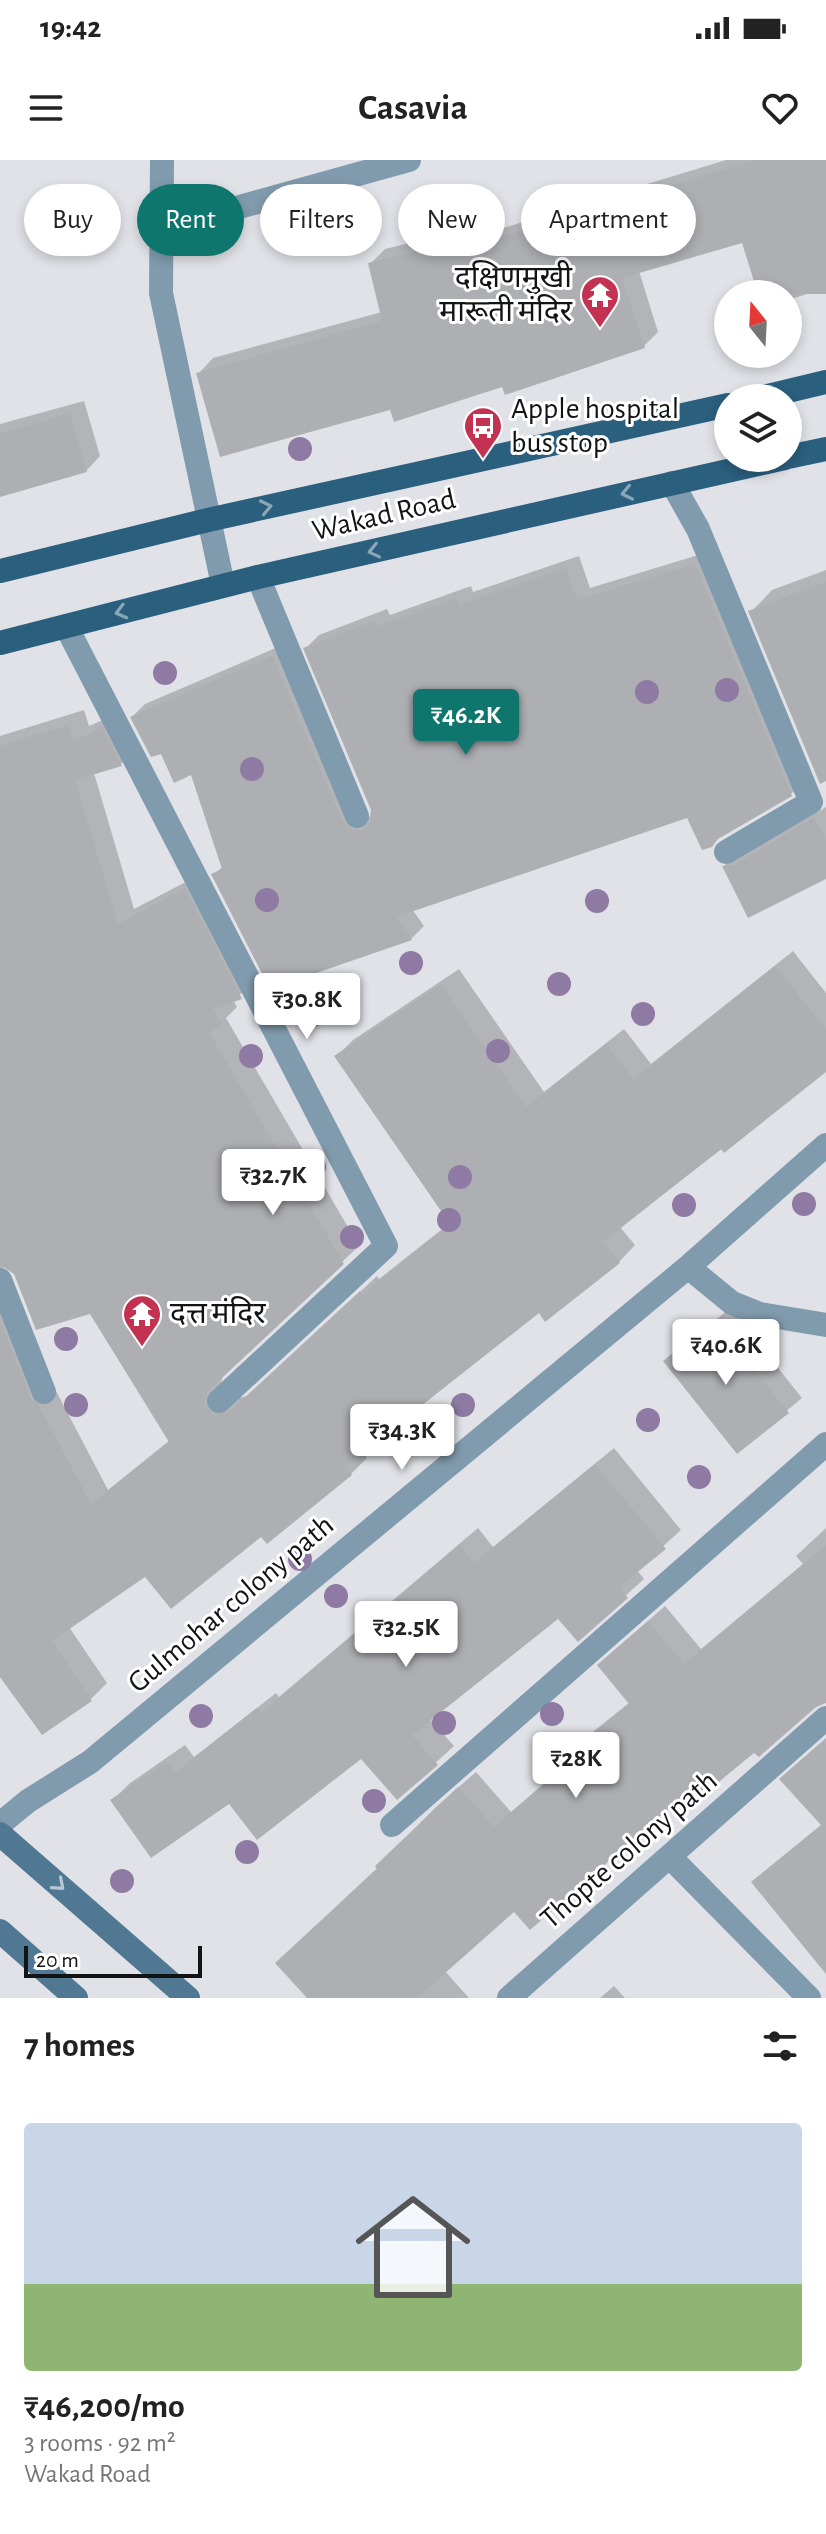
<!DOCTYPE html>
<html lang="en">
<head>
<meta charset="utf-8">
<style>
  :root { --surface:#fff; --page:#f6f6f6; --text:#222; --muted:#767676; --accent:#0f766e }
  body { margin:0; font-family:"Alegreya Sans","Noto Sans Devanagari",sans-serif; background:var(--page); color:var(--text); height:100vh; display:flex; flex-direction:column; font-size:30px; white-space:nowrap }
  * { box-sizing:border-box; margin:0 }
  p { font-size:26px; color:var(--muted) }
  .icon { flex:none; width:44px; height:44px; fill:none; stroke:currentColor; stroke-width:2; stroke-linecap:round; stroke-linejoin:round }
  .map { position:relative; height:1838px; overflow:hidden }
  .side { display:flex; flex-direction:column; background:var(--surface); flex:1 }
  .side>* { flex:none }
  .hud { position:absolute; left:24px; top:24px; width:778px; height:72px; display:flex; gap:16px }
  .needle { width:52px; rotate:342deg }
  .tools { position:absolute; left:714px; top:120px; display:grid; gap:16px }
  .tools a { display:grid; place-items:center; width:88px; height:88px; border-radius:50%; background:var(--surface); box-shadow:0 4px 12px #0003; font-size:40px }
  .scale { position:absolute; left:24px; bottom:20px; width:178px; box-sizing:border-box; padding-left:8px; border:4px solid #121314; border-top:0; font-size:22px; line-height:28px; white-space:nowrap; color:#121314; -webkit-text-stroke:6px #fff; paint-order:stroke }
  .price { position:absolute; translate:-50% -68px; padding:0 18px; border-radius:8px; background:#fff; color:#222; font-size:26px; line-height:52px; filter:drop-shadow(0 2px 4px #0008) }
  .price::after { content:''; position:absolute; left:50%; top:48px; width:24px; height:18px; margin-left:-12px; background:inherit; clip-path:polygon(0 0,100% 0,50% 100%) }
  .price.on { background:var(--accent); color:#fff }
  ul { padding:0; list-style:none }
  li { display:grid; align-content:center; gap:16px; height:424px; padding:0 24px }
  li span { display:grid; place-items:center; height:248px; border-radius:8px; color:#555 }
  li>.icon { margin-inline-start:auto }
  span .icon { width:144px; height:144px; fill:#fffc; stroke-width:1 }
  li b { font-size:34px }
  h2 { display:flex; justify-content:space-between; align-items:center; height:96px; padding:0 24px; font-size:34px }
  .pill { padding:0 28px; border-radius:36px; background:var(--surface); box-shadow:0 4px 12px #0003; font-size:28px; line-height:72px }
  .pill.on { background:var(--accent); color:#fff }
  .status { display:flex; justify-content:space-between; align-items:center; height:56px; padding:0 40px; background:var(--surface); direction:ltr }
  .status svg { height:22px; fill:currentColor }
  header { display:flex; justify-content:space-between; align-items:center; height:104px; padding:0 24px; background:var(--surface); font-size:36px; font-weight:700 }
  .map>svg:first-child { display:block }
  .shadow { fill:#0003; fill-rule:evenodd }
  .building { fill:#aeafb3 }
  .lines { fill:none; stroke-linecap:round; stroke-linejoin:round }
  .lane { stroke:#809bad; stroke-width:24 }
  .street { stroke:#809bad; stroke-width:24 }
  .secondary { stroke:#507892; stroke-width:24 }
  .primary { stroke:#2a5f7e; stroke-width:24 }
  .tree { fill:#8e7aa2 }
  .oneway { stroke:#8aa7b8 }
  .oneway2 { stroke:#b9c9d3 }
  .labels { text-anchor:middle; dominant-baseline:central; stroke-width:6; stroke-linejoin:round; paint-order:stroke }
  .poi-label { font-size:30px; fill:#121314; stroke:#fff; text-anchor:start }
  .street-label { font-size:30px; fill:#121314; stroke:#fff }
</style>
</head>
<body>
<div class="status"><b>19:42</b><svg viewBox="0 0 49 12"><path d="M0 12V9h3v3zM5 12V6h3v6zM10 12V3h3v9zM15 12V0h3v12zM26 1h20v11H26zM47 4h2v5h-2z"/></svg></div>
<header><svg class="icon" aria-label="menu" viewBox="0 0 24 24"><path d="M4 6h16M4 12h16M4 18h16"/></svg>Casavia<svg class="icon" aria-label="heart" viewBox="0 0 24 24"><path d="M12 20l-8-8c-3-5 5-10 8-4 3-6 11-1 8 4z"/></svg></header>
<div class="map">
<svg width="826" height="1838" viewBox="0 0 826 1838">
  <rect width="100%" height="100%" fill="#e0e2e7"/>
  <path class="shadow" d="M726,0H826V128L788,140V134H761L743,80L639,111L658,172L644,186L504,225L392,248L199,213L213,198L382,152L370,104L385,89L488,63L490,72Z
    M84,241L100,296L86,311L0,335V264Z
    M708,392L804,621L791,634L688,656L412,749L424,766L411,779L214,715L223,706L192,612L162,592L132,557L145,544L285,484L362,656L372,657L373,650L306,488L319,475L387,449L390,455L471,426L473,432L579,396L590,428Z
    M826,410V619L751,452L772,430Z
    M84,550L89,566L119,553L137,588L120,605L94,613L134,749L201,714L257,821L233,840L237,847L226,858L359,1086L224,1213L220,1226L231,1239L248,1236L377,1116L379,1119L451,1062L337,896L353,880L459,809L544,932L624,869L651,904L793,791L826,833V909L620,1067L635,1085L619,1102L539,1151L362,1290L367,1298L351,1314L262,1374L145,1414L69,1467L107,1523L91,1539L0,1509V576ZM2,1103L91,1151L170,1280L108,1330L55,1229L46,1221L20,1163Z
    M826,647V717L724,706L738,692L750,691Z
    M730,1148L802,1238L738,1291L666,1201Z
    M614,1288L681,1370L637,1410L644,1419L578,1479L558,1456L429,1558L454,1586L397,1638L361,1596L229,1642L113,1640L130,1623L185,1585L194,1597L276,1533L279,1537L478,1368L493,1387Z
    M826,1368V1543L822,1541L755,1590L697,1622L514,1749L445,1811L469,1838H310L294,1786L422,1666L420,1663L436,1647L476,1612L511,1652L576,1596L573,1592L589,1575L630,1542L616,1489L665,1446L701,1489L803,1404L796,1396Z
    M614,1826L625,1838H600Z"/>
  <path class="building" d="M756,0H826V134H758L742,83L622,118L645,188L505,235L502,227L394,262L390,250L220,297L196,213L382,161L368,103L473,77L475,85Z
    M70,254L87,312L0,337V273Z
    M695,404L792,636L718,679L712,687L702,690L687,658L396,757L412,780L270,829L211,714L222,709L191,615L174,623L161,594L151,597L130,557L272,496L343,662L349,668L362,670L369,664L371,650L303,488L374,461L376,467L457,438L460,444L566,408L577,440Z
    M826,422V621L820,624L748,451Z
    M68,565L73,581L102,568L122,606L75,620L118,764L185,728L242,839L213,849L222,865L209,872L344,1104L209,1230L204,1244L214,1255L229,1252L360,1131L362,1134L450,1064L334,896L441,824L526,947L606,884L634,919L775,806L826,869V912L724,993L721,989L603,1082L620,1103L545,1162L539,1153L345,1306L352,1315L267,1384L261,1377L171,1449L145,1417L52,1481L92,1541L42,1575L0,1517V1161L30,1237L39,1246L91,1344L169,1282L90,1154L36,1170L14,1114L0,1105V586Z
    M814,657L826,680V719L748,758L722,706L734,705Z
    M715,1160L789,1253L737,1294L663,1201Z
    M595,1304L666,1389L619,1427L628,1438L578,1482L558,1459L412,1575L438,1605L397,1640L361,1599L257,1680L229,1644L151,1698L110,1640L167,1601L175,1613L257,1548L261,1553L460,1384L474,1403Z
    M826,1385V1543L816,1547L759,1597L754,1593L704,1634L696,1625L530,1770L514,1752L417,1838H307L275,1803L377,1709L375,1706L458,1627L494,1667L575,1597L570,1592L629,1544L597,1505L648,1461L684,1504Z
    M826,1578V1814L751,1722L821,1665L779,1619Z"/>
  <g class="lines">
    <path class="lane" d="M672,323L698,369L811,642L726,692"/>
    <path class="street" d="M162,0L161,133L223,425
      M160,69L409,0
      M258,417L357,656
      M66,466L386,1086L219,1241
      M688,1107L732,1143L760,1154L826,1165
      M0,1120L44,1232
      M0,1664L28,1641L90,1602L688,1107L826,985
      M392,1665L826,1284
      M671,1698L809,1838
      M509,1838L826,1558"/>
    <path class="secondary" d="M0,1674L188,1838
      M0,1771L76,1838"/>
    <path class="primary" d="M759,238L826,222
      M788,297L826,289
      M0,411L208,360L728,245
      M0,483L258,417L785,298"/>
  </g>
  <g class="tree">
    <circle cx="300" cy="289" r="12"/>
    <circle cx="165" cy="513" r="12"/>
    <circle cx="727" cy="530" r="12"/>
    <circle cx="647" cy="532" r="12"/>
    <circle cx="252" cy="609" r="12"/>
    <circle cx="267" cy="740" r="12"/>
    <circle cx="597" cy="741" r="12"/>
    <circle cx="411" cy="803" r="12"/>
    <circle cx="559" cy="824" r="12"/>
    <circle cx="643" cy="854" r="12"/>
    <circle cx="312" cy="855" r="12"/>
    <circle cx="498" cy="891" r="12"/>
    <circle cx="251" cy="896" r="12"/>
    <circle cx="314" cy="1007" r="12"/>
    <circle cx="460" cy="1017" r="12"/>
    <circle cx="804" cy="1044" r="12"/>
    <circle cx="684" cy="1045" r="12"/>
    <circle cx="449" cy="1060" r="12"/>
    <circle cx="352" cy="1077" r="12"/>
    <circle cx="66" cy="1179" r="12"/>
    <circle cx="76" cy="1245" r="12"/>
    <circle cx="463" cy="1245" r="12"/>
    <circle cx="648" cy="1260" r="12"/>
    <circle cx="699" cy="1317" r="12"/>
    <circle cx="300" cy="1399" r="12"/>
    <circle cx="336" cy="1436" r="12"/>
    <circle cx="552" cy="1554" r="12"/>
    <circle cx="201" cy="1556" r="12"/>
    <circle cx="444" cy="1563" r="12"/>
    <circle cx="374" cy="1641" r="12"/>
    <circle cx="247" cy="1692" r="12"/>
    <circle cx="122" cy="1721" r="12"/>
  </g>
  <defs><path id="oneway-chevron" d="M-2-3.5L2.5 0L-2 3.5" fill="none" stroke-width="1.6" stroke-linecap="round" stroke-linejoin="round" transform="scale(2)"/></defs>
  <g class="oneway">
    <use href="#oneway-chevron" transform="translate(627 333) rotate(168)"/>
    <use href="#oneway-chevron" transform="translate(266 347) rotate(-12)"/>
    <use href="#oneway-chevron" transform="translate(374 391) rotate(167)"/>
    <use href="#oneway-chevron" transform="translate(121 452) rotate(165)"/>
  </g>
  <use class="oneway2" href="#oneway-chevron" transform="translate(59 1725) rotate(41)"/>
  <defs>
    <symbol id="temple-pin" viewBox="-11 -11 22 30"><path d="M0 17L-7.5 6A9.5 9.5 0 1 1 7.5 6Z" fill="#c33251" stroke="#fff"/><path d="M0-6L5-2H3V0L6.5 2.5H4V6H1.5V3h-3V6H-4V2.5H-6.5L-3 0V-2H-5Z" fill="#fff"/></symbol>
    <symbol id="bus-pin" viewBox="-11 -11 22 30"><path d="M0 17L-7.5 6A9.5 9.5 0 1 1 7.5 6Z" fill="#c33251" stroke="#fff"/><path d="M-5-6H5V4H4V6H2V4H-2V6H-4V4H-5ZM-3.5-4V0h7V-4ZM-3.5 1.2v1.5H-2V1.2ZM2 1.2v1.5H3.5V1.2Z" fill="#fff"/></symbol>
  </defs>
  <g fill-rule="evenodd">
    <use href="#temple-pin" x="578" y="113" width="44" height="60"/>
    <use href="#bus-pin" x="461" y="244" width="44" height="60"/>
    <use href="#temple-pin" x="120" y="1132" width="44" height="60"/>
  </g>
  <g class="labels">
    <g class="poi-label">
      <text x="572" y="118" text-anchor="end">दक्षिणमुखी<tspan x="572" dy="34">मारूती मंदिर</tspan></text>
      <text x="511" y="249">Apple hospital<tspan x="511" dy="34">bus stop</tspan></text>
      <text x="170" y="1154">दत्त मंदिर</text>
    </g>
    <g class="street-label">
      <text transform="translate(384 355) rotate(-13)">Wakad Road</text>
      <text transform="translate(231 1444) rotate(-40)">Gulmohar colony path</text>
      <text transform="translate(629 1690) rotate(-41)">Thopte colony path</text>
    </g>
  </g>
</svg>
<div class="tools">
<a><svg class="needle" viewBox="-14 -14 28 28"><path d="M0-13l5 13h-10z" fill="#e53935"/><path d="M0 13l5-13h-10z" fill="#767676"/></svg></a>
<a><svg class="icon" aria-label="layers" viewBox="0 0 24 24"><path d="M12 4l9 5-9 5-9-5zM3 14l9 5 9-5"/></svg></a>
</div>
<div class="scale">20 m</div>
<b class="price on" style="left:466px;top:597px">₹46.2K</b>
<b class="price" style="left:307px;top:881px">₹30.8K</b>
<b class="price" style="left:273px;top:1057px">₹32.7K</b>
<b class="price" style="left:726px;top:1227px">₹40.6K</b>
<b class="price" style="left:402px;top:1312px">₹34.3K</b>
<b class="price" style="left:406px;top:1509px">₹32.5K</b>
<b class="price" style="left:576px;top:1640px">₹28K</b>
<div class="hud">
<a class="pill">Buy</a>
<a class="pill on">Rent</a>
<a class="pill">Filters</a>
<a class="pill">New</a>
<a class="pill">Apartment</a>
</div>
</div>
<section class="side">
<h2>7 homes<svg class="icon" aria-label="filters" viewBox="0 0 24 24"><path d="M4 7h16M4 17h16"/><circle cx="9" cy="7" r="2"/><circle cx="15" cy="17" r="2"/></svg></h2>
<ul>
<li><span style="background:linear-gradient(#c9d6e8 65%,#8fb573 0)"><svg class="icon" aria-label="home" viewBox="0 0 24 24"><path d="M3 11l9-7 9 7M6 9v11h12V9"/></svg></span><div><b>₹46,200/mo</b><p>3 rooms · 92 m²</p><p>Wakad Road</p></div></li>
</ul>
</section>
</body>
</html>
